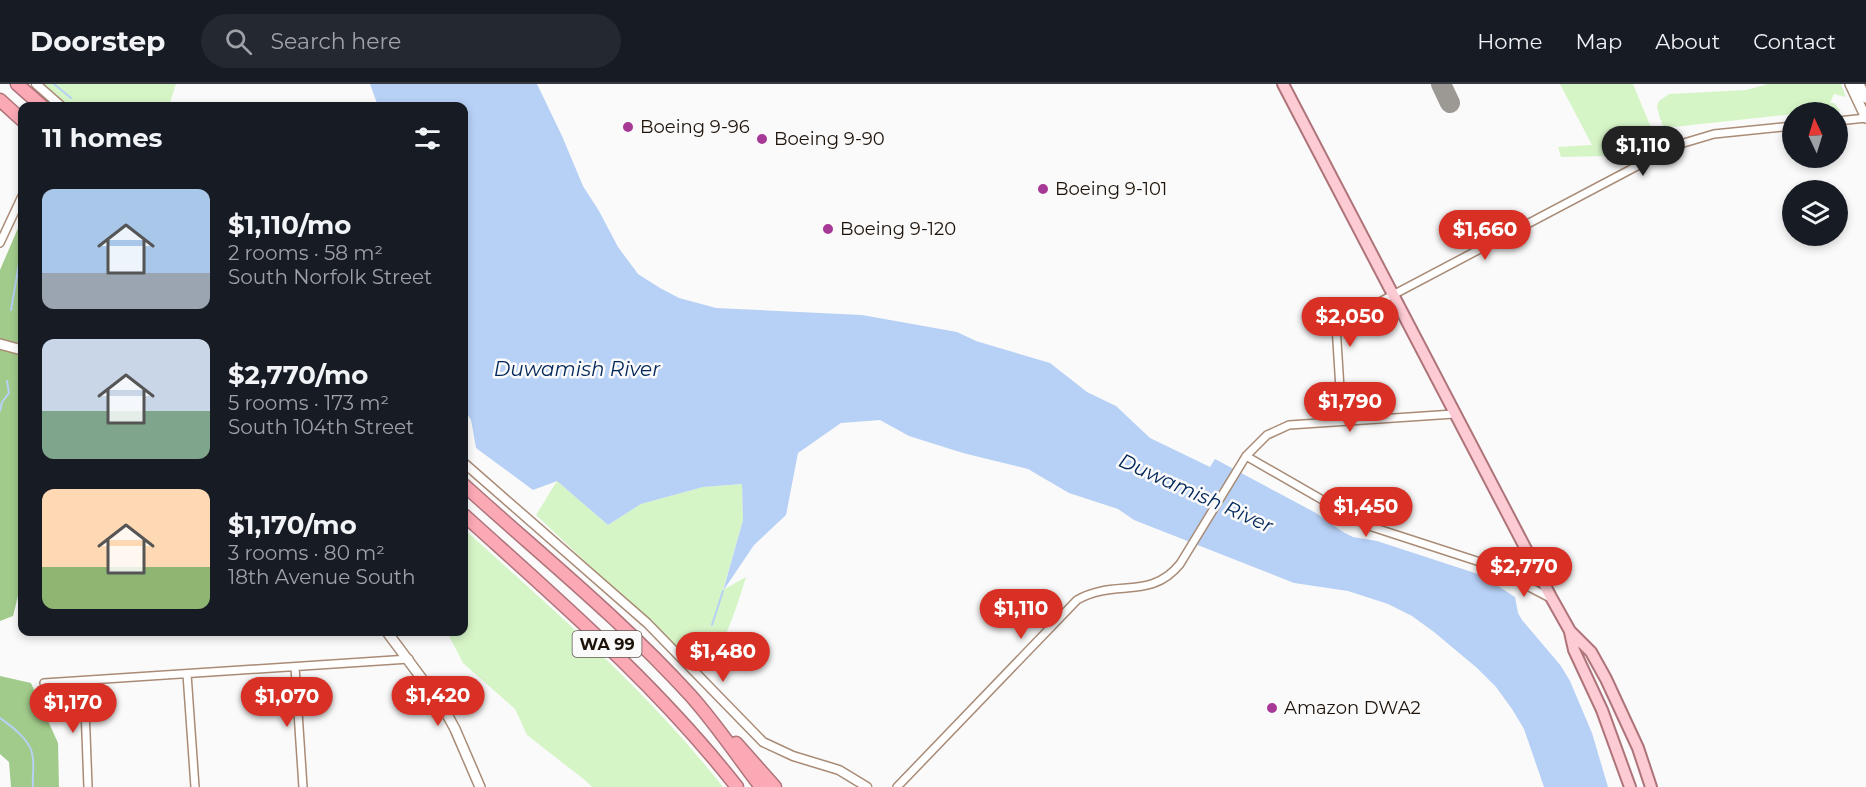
<!DOCTYPE html>
<html lang="en">
<head>
<meta charset="utf-8">
<style>
  :root { --surface:#171b24; --page:#242831; --text:#f1f3f6; --muted:#9ea1a6; --line:#363941; --accent:#d93025 }
  body { margin:0; font-family:Montserrat,sans-serif; background:var(--page); color:var(--text); height:100vh; display:flex; flex-direction:column; font-size:22px; white-space:nowrap }
  * { box-sizing:border-box; margin:0 }
  p { font-size:20px; color:var(--muted) }
  .icon { flex:none; width:33px; height:33px; fill:none; stroke:currentColor; stroke-width:2; stroke-linecap:round; stroke-linejoin:round }
  .map { position:relative; flex:1; overflow:hidden }
  .sheet { position:absolute; left:18px; top:18px; width:450px; height:534px; display:flex; flex-direction:column; background:var(--surface); border-radius:12px; box-shadow:0 3px 9px #0003 }
  .sheet>* { flex:none }
  .needle { width:39px; rotate:356deg }
  .controls { position:absolute; left:1782px; top:18px; display:grid; gap:12px }
  .controls a { display:grid; place-items:center; width:66px; height:66px; border-radius:50%; background:var(--surface); box-shadow:0 3px 9px #0003; font-size:30px }
  .price { position:absolute; translate:-50% -51px; padding:0 14px; border-radius:21px; background:var(--accent); color:#fff; font-size:20px; line-height:39px; filter:drop-shadow(0 2px 3px #0008) }
  .price::after { content:''; position:absolute; left:50%; top:36px; width:18px; height:14px; margin-left:-9px; background:inherit; clip-path:polygon(0 0,100% 0,50% 100%) }
  .price.current { background:#222; color:#fff }
  ul { padding:0; list-style:none }
  li { display:flex; align-items:center; gap:18px; height:150px; padding:0 24px }
  li span { display:grid; place-items:center; flex:none; width:168px; height:120px; border-radius:12px; color:#555 }
  li>.icon { margin-inline-start:auto }
  span .icon { width:72px; height:72px; fill:#fffc; stroke-width:1 }
  li b { font-size:26px }
  h2 { display:flex; justify-content:space-between; align-items:center; height:72px; padding:0 24px; font-size:26px }
  header { display:flex; align-items:center; gap:36px; box-sizing:border-box; height:84px; padding:0 30px; background:var(--surface); border-bottom:2px solid var(--line) }
  header strong { font-size:28px }
  nav { display:flex; gap:33px; margin-inline-start:auto; font-size:21px }
  .search { width:420px; height:54px; background:var(--page); display:flex; align-items:center; gap:15px; box-sizing:border-box; padding:0 21px; border-radius:33px; color:var(--muted); font-size:22px }
  .map>svg:first-child { display:block }
  .green { fill:#d6f5c7 }
  .forest { fill:#a1cb8b }
  .water { fill:#b7d0f5 }
  .lines { fill:none; stroke-linecap:round; stroke-linejoin:round }
  .stream { stroke:#b7d0f5; stroke-width:2 }
  .taxiway { stroke:#9c9894; stroke-width:20 }
  .minor-casing { stroke:#a98b76; stroke-width:10 }
  .tertiary-casing { stroke:#a98b76; stroke-width:11 }
  .secondary-casing { stroke:#a98b76; stroke-width:12 }
  .primary-casing { stroke:#ae747a; stroke-width:14 }
  .motorway-casing { stroke:#ae747a; stroke-width:15 }
  .minor { stroke:#fff; stroke-width:7 }
  .tertiary { stroke:#fff; stroke-width:8 }
  .secondary { stroke:#fff; stroke-width:9 }
  .primary { stroke:#fdcbd3; stroke-width:10 }
  .motorway { stroke:#fca9b6; stroke-width:12 }
  .poi-dot { fill:#a73996; stroke:#fafafa; stroke-width:2 }
  .labels { text-anchor:middle; dominant-baseline:central; stroke-width:5; stroke-linejoin:round; paint-order:stroke }
  .shield { fill:#fafafa; stroke:#605852; stroke-width:1.5 }
  .shield-label { font-size:16px; font-weight:bold; fill:#1e130a }
  .poi-label { font-size:18px; fill:#1e130a; stroke:#fafafa; text-anchor:start }
  .water-label { font-size:20px; font-style:italic; fill:#00265a; stroke:#fafafa }
</style>
</head>
<body>
<header>
<strong>Doorstep</strong>
<div class="search"><svg class="icon" aria-label="search" viewBox="0 0 24 24"><circle cx="10" cy="10" r="6"/><path d="M15 15l6 6"/></svg>Search here</div>
<nav><a>Home</a><a>Map</a><a>About</a><a>Contact</a></nav>
</header>
<div class="map">
<svg width="1866" height="703" viewBox="0 0 1866 703">
  <rect width="100%" height="100%" fill="#fafafa"/>
  <path class="green" d="M44,0H176L169,22H88L82,19L79,22H69Z
    M1560,0H1633L1653,48L1632,52L1631,44L1606,48V54L1614,59L1651,55L1636,63L1608,67L1607,72L1561,73L1558,63L1592,61Z
    M1768,0H1841L1846,13L1834,10L1830,19H1834L1840,27L1832,28L1831,21L1825,22L1812,28L1664,44L1661,38L1662,37L1660,35L1657,22L1659,17L1669,10L1746,6Z
    M557,397L608,441L641,420L703,403L742,400L743,436L723,506L746,493C736,525 725,563 702,588L536,431Z
    M464,445C554,527 647,606 723,703H592L586,697L527,651L515,625L463,579L447,548H464Z"/>
  <path class="forest" d="M22,135V496L13,532L0,537V186Z
    M0,592L31,599L58,659L59,703H11L9,678L0,670Z"/>
  <path class="water" d="M370,0H537L562,52L583,102L599,127L618,163L638,190L660,204L679,214L716,224L862,231L957,248L976,257L1050,279L1087,308L1116,322L1150,354L1210,383L1215,375L1316,429L1343,448L1353,453L1377,457L1481,491L1515,513L1518,529L1522,536L1561,582L1570,597L1592,649L1608,703H1544L1524,645L1512,625L1496,603L1477,584L1434,548L1412,532L1388,520L1348,507L1294,499L1134,436L1118,425L1069,409L1028,385L963,369L909,352L880,336L841,339L798,369L786,431L754,461L723,507L743,436L742,400L703,403L641,420L608,441L557,397L533,406L476,364L471,336L464,325V22H378Z"/>
  <g class="lines">
    <path class="stream" d="M54,0L71,14
      M11,226L22,162
      M0,327L2,318L9,309L7,297
      M712,541L723,507
      M0,634C11,642 29,655 32,669C35,680 32,692 33,703"/>
    <path class="taxiway" d="M1441,0L1450,19"/>
    <defs>
      <path id="minor" d="M1838,37L1866,34
        M0,159L22,112
        M1342,337L1336,241L1677,61L1714,50L1792,42
        M1246,372L1366,441L1483,479L1552,515
        M295,583L303,703
        M187,590L195,703
        M84,597L88,703
        M44,599L409,575
        M897,703L1077,516C1115,494 1150,517 1180,480L1246,372L1267,351L1289,341L1454,330"/>
      <path id="tertiary" d="M36,0L61,22
        M464,379L647,539L763,658L793,672L839,686L867,703"/>
      <path id="secondary" d="M1850,0L1866,34
        M1859,0L1866,14
        M0,260L22,266
        M387,548L443,623L455,645L480,703"/>
      <path id="primary" d="M1283,0L1552,515L1570,547L1591,568L1606,595L1638,664L1651,703
        M1570,548L1574,566L1602,626L1630,703"/>
      <path id="motorway" d="M17,0L42,22
        M0,16L22,36
        M464,401C540,470 622,536 691,612C716,640 738,673 761,703
        M464,431C559,517 657,601 737,703
        M736,659L775,703"/>
    </defs>
    <use href="#minor" class="minor-casing"/>
    <use href="#tertiary" class="tertiary-casing"/>
    <use href="#secondary" class="secondary-casing"/>
    <use href="#primary" class="primary-casing"/>
    <use href="#motorway" class="motorway-casing"/>
    <use href="#minor" class="minor"/>
    <use href="#tertiary" class="tertiary"/>
    <use href="#secondary" class="secondary"/>
    <use href="#primary" class="primary"/>
    <use href="#motorway" class="motorway"/>
  </g>
  <g class="poi-dot">
    <circle cx="628" cy="43" r="6"/>
    <circle cx="762" cy="55" r="6"/>
    <circle cx="1043" cy="105" r="6"/>
    <circle cx="828" cy="145" r="6"/>
    <circle cx="1272" cy="624" r="6"/>
  </g>
  <g class="labels">
    <rect class="shield" x="572.5" y="547" width="69" height="26" rx="4.5"/>
    <g class="shield-label">
      <text x="607" y="560">WA 99</text>
    </g>
    <g class="poi-label">
      <text x="640" y="43">Boeing 9-96</text>
      <text x="774" y="55">Boeing 9-90</text>
      <text x="1055" y="105">Boeing 9-101</text>
      <text x="840" y="145">Boeing 9-120</text>
      <text x="1284" y="624">Amazon DWA2</text>
    </g>
    <g class="water-label">
      <text x="577" y="285">Duwamish River</text>
      <text transform="translate(1196 409) rotate(24)">Duwamish River</text>
    </g>
  </g>
</svg>
<div class="controls">
<a><svg class="needle" viewBox="-14 -14 28 28"><path d="M0-13l5 13h-10z" fill="#e53935"/><path d="M0 13l5-13h-10z" fill="#9ea1a6"/></svg></a>
<a><svg class="icon" aria-label="layers" viewBox="0 0 24 24"><path d="M12 4l9 5-9 5-9-5zM3 14l9 5 9-5"/></svg></a>
</div>
<b class="price current" style="left:1643px;top:93px">$1,110</b>
<b class="price" style="left:1485px;top:177px">$1,660</b>
<b class="price" style="left:1350px;top:264px">$2,050</b>
<b class="price" style="left:1350px;top:349px">$1,790</b>
<b class="price" style="left:1366px;top:454px">$1,450</b>
<b class="price" style="left:1524px;top:514px">$2,770</b>
<b class="price" style="left:1021px;top:556px">$1,110</b>
<b class="price" style="left:723px;top:599px">$1,480</b>
<b class="price" style="left:438px;top:643px">$1,420</b>
<b class="price" style="left:287px;top:644px">$1,070</b>
<b class="price" style="left:73px;top:650px">$1,170</b>
<section class="sheet">
<h2>11 homes<svg class="icon" aria-label="filters" viewBox="0 0 24 24"><path d="M4 7h16M4 17h16"/><circle cx="9" cy="7" r="2"/><circle cx="15" cy="17" r="2"/></svg></h2>
<ul>
<li><span style="background:linear-gradient(#a9c7e8 70%,#9aa5b1 0)"><svg class="icon" aria-label="home" viewBox="0 0 24 24"><path d="M3 11l9-7 9 7M6 9v11h12V9"/></svg></span><div><b>$1,110/mo</b><p>2 rooms · 58 m²</p><p>South Norfolk Street</p></div></li>
<li><span style="background:linear-gradient(#c9d6e8 60%,#7fa58c 0)"><svg class="icon" aria-label="home" viewBox="0 0 24 24"><path d="M3 11l9-7 9 7M6 9v11h12V9"/></svg></span><div><b>$2,770/mo</b><p>5 rooms · 173 m²</p><p>South 104th Street</p></div></li>
<li><span style="background:linear-gradient(#ffd9b3 65%,#8fb573 0)"><svg class="icon" aria-label="home" viewBox="0 0 24 24"><path d="M3 11l9-7 9 7M6 9v11h12V9"/></svg></span><div><b>$1,170/mo</b><p>3 rooms · 80 m²</p><p>18th Avenue South</p></div></li>
</ul>
</section>
</div>
</body>
</html>
